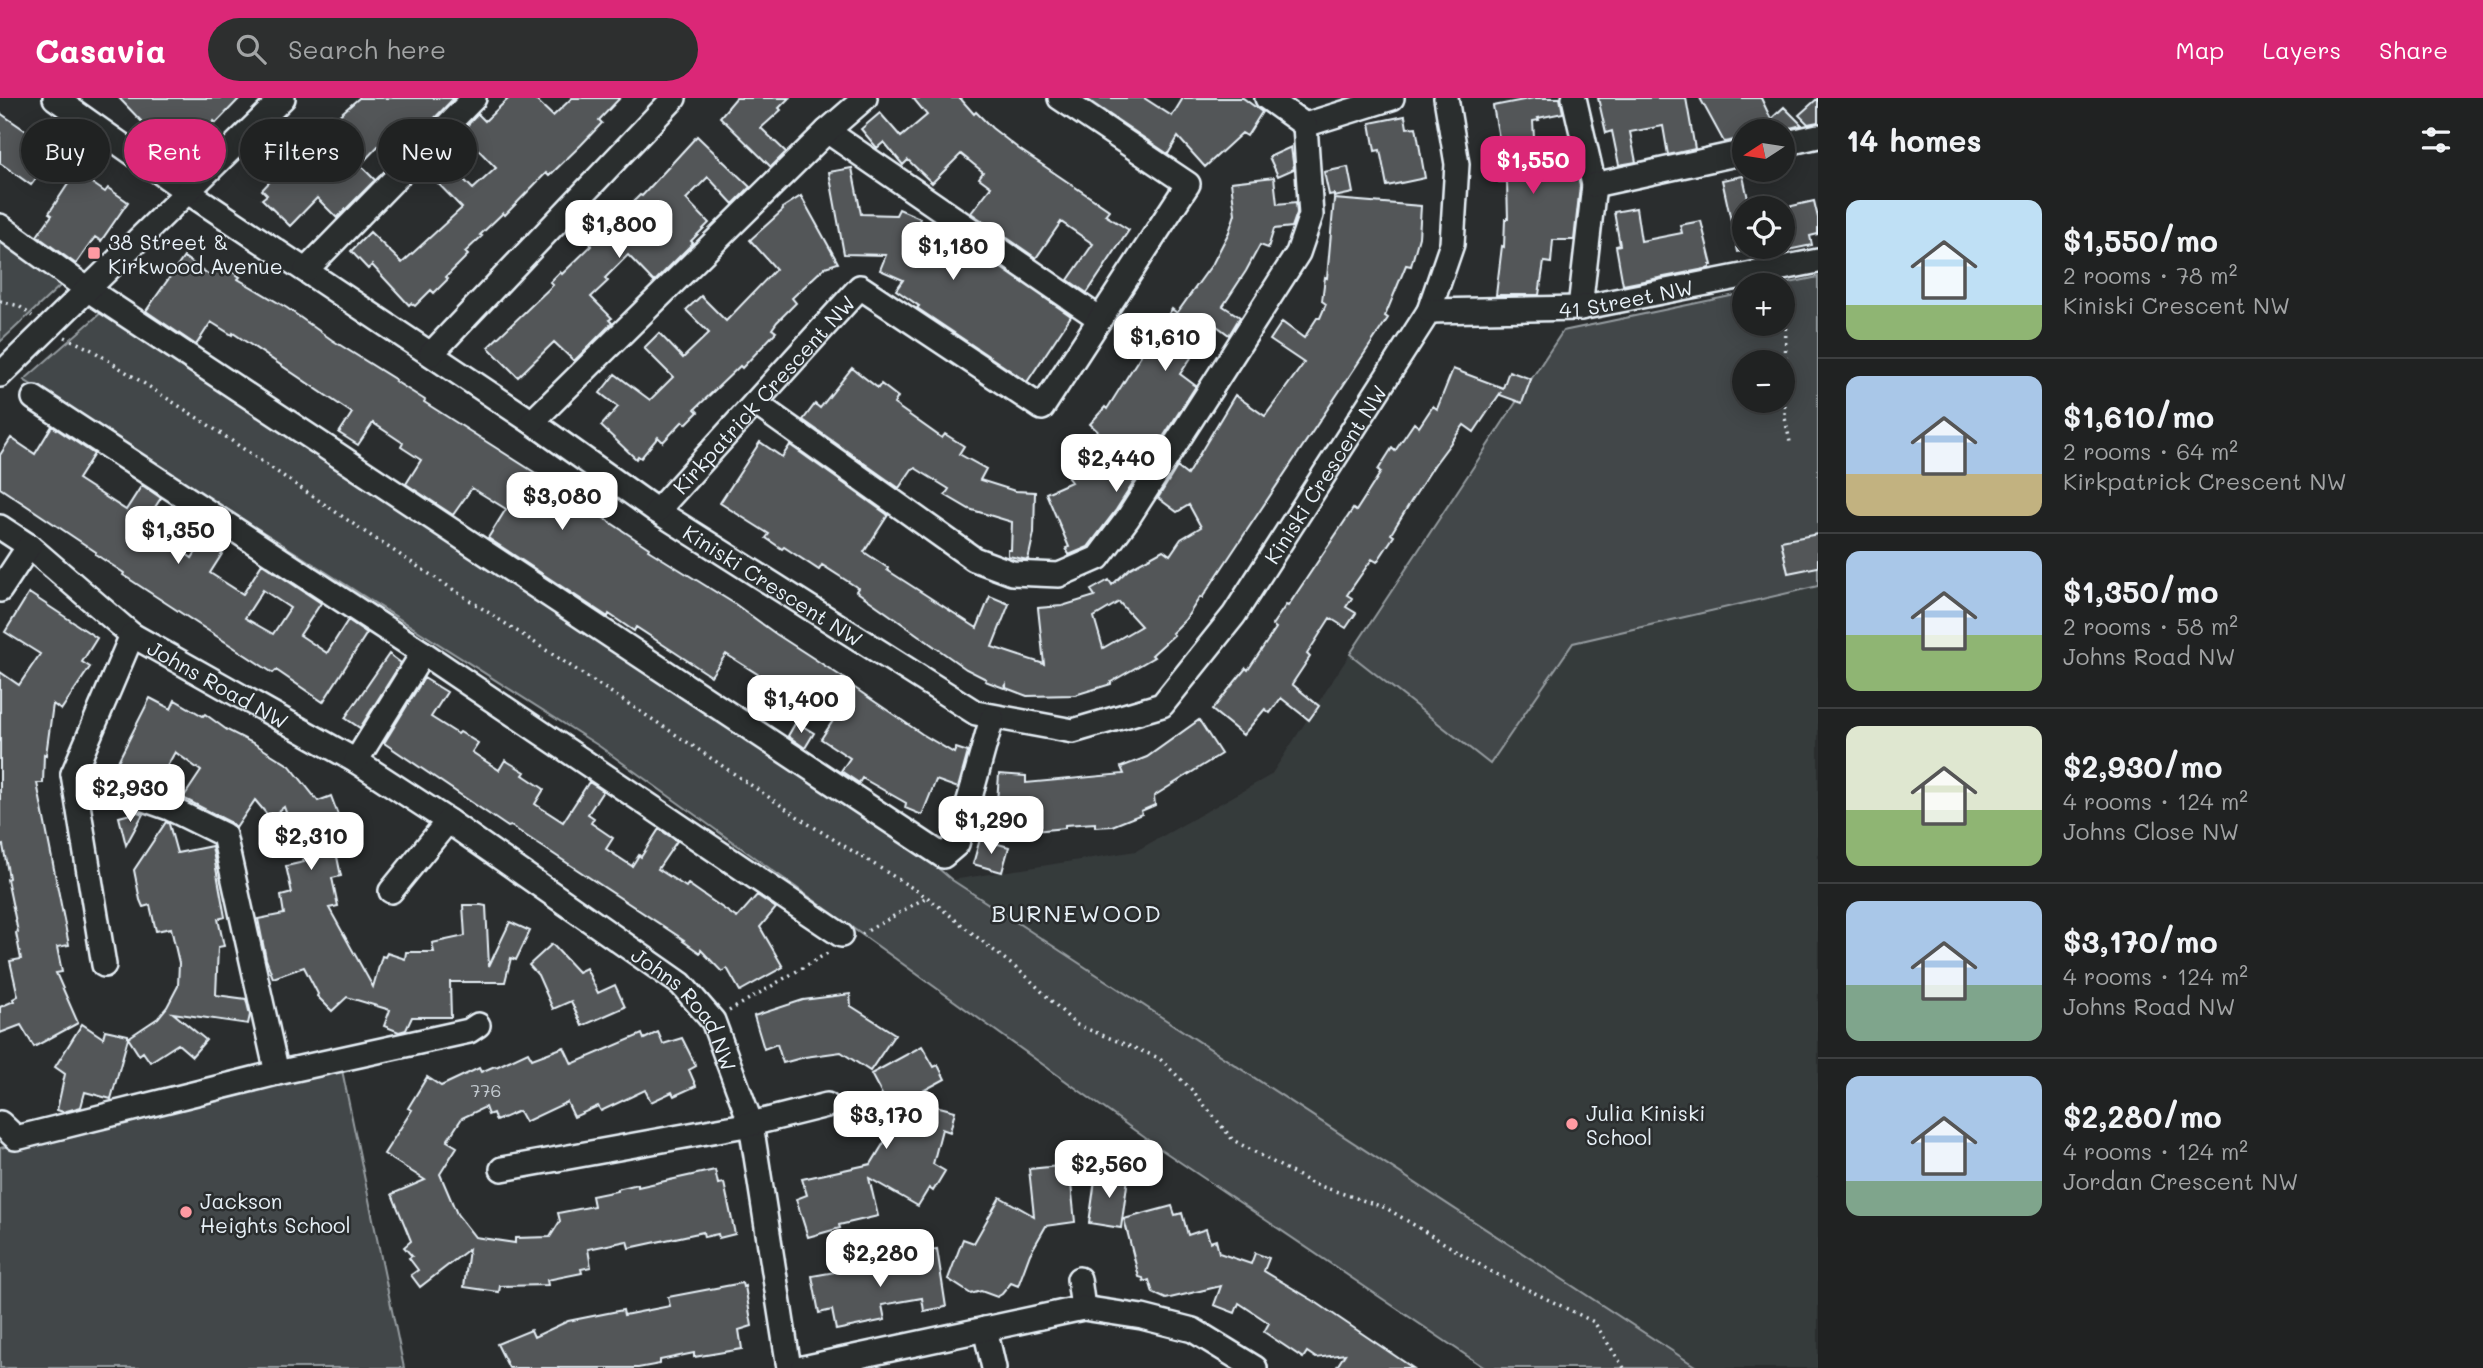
<!DOCTYPE html>
<html lang="en">
<head>
<meta charset="utf-8">
<style>
  :root { --surface:#202222; --page:#2d2f2f; --text:#f1f3f6; --muted:#a2a4a5; --line:#3d3f40; --accent:#db2777 }
  body { margin:0; font-family:Mali,sans-serif; background:var(--page); color:var(--text); height:100vh; display:flex; flex-direction:column; font-size:26px; white-space:nowrap }
  * { box-sizing:border-box; margin:0 }
  p { font-size:23px; color:var(--muted) }
  .icon { flex:none; width:38px; height:38px; fill:none; stroke:currentColor; stroke-width:2; stroke-linecap:round; stroke-linejoin:round }
  .map { position:relative; flex:1; overflow:hidden }
  .details { display:flex; flex-direction:column; background:var(--surface); width:665px }
  .details>* { flex:none }
  .banner { position:absolute; left:21px; top:21px; width:665px; height:63px; display:flex; gap:14px }
  .needle { width:46px; rotate:258deg }
  .controls { position:absolute; left:1732px; top:21px; display:grid; gap:14px }
  .controls a { display:grid; place-items:center; width:63px; height:63px; border-radius:50%; background:var(--surface); box-shadow:0 4px 18px #0003,0 0 0 2px var(--line); font-size:35px }
  .price { position:absolute; translate:-50% -60px; padding:0 16px; border-radius:14px; background:#fff; color:#222; font-size:23px; line-height:46px; filter:drop-shadow(0 2px 4px #0008) }
  .price::after { content:''; position:absolute; left:50%; top:42px; width:21px; height:16px; margin-left:-10px; background:inherit; clip-path:polygon(0 0,100% 0,50% 100%) }
  .price.active { background:var(--accent); color:#fff }
  ul { padding:0; list-style:none }
  li { display:flex; align-items:center; gap:21px; height:175px; padding:0 28px }
  li+li { border-top:2px solid var(--line) }
  li span { display:grid; place-items:center; flex:none; width:196px; height:140px; border-radius:14px; color:#555 }
  li>.icon { margin-inline-start:auto }
  span .icon { width:84px; height:84px; fill:#fffc; stroke-width:1 }
  li b { font-size:30px }
  h2 { display:flex; justify-content:space-between; align-items:center; height:84px; padding:0 28px; font-size:30px }
  .chip { padding:0 24px; border-radius:32px; background:var(--surface); box-shadow:0 4px 18px #0003,0 0 0 2px var(--line); font-size:24px; line-height:63px }
  .chip.active { background:var(--accent); color:#fff }
  header { display:flex; align-items:center; gap:42px; box-sizing:border-box; height:98px; padding:0 35px; background:var(--accent); color:#fff }
  header strong { font-size:33px }
  nav { display:flex; gap:38px; margin-inline-start:auto; font-size:24px }
  .search { width:490px; height:63px; background:var(--page); display:flex; align-items:center; gap:18px; box-sizing:border-box; padding:0 24px; border-radius:38px; color:var(--muted); font-size:26px }
  main { display:flex; flex:1; min-height:0 }
  .map>svg:first-child { display:block }
  .built { fill:#363a3b }
  .green { fill:#424648; stroke:#959ca0; stroke-width:2; fill-rule:evenodd }
  .building { fill:#535759; stroke:#e8f1f8; stroke-width:2; fill-rule:evenodd }
  .lines { fill:none; stroke-linecap:round; stroke-linejoin:round }
  .minor-casing { stroke:#e8f1f8; stroke-width:28 }
  .path { stroke:#e8f1f8; stroke-width:3.5; stroke-dasharray:2 5; stroke-linecap:butt }
  .minor { stroke:#2a2d2e; stroke-width:23 }
  .poi-dot { fill:#ff9aa2; stroke:#2a2d2e; stroke-width:2.5 }
  .labels { text-anchor:middle; dominant-baseline:central; stroke-width:5; stroke-linejoin:round; paint-order:stroke }
  .number-label { font-size:18px; fill:#c3cad0 }
  .poi-label { font-size:21px; fill:#e8f1f8; stroke:#2a2d2e; text-anchor:start }
  .street-label { font-size:21px; fill:#e8f1f8; stroke:#2a2d2e }
  .quarter-label { font-size:24px; letter-spacing:2px; fill:#e8f1f8; stroke:#2a2d2e }
</style>
</head>
<body>
<header>
<strong>Casavia</strong>
<div class="search"><svg class="icon" aria-label="search" viewBox="0 0 24 24"><circle cx="10" cy="10" r="6"/><path d="M15 15l6 6"/></svg>Search here</div>
<nav><a>Map</a><a>Layers</a><a>Share</a></nav>
</header>
<main>
<div class="map">
<svg width="1818" height="1270" viewBox="0 0 1818 1270">
  <rect width="100%" height="100%" fill="#2a2d2e"/>
  <filter id="ink" filterUnits="userSpaceOnUse"><feTurbulence type="fractalNoise" baseFrequency=".0143" numOctaves="2"/><feDisplacementMap in="SourceGraphic" scale="14" xChannelSelector="R" yChannelSelector="G"/><feConvolveMatrix kernelMatrix="1 2 1 2 8 2 1 2 1" color-interpolation-filters="sRGB"/></filter>
  <g filter="url(#ink)">
    <path class="built" d="M1818,488V1270H1698L952,782L1136,753L1271,677L1350,556L1490,666L1573,545Z"/>
    <path class="green" d="M0,140L63,185L0,244Z
      M1818,179V488L1573,545L1490,666L1350,556L1563,233L1745,195V226H1783V187H1780ZM1745,264H1783V303H1745Z
      M103,213L932,765L952,782L1698,1270H1485L1162,1052L599,648L24,282Z
      M342,972L404,1270H0V1050Z"/>
    <path class="building" d="M119,0H240L216,25L214,23L196,41L190,36L171,54Z
      M359,0H454L399,57L384,42L360,67L375,82L337,120L317,100L290,128L262,101L267,97L262,92L275,78L278,81L305,54L303,51L320,34Z
      M509,0H534L553,18L572,0H620L599,22L602,25L581,47L549,78L546,75L505,117L503,115L480,137L482,138L465,154L468,157L446,179L448,181L434,195L431,192L415,208L411,205L409,207L372,167L368,171L351,153L370,134L402,165L462,110L424,71L439,56L473,91L496,70L461,34L478,16L485,23Z
      M736,0H789L779,10L781,12L761,30L786,54L771,69L720,19Z
      M913,0H960L974,16L976,14L992,30L1019,51L1109,112L1105,117L1129,132L1087,195L1068,182L1093,146L1061,124L1036,160L971,115L991,89L979,80L983,74L961,56L932,85L908,62L903,67L884,44L877,50L861,31L880,15L901,39L927,17Z
      M1085,0H1144L1172,18L1183,0H1243L1262,14L1247,38L1242,35L1205,69L1178,39L1168,56Z
      M1534,0H1560L1563,15L1538,20L1539,22L1533,23L1535,56L1572,53L1580,88L1574,142H1553L1551,165L1544,164L1539,197H1496L1502,148L1504,149L1505,121H1508L1507,84H1499L1498,61H1503L1493,8Z
      M1598,0H1686L1695,51L1668,57L1663,28L1630,34L1636,64L1619,67L1612,33L1606,35Z
      M1700,0H1761L1771,21L1784,9L1802,27L1778,33H1745V40L1724,44Z
      M1818,0V24L1808,26L1799,17Z
      M0,15L29,35L25,40L52,59L31,87L0,65Z
      M1405,18L1407,30L1416,29L1425,80L1387,88L1380,52L1375,53L1370,25Z
      M697,38L750,89L733,106L708,79L686,101L709,125L691,143L693,145L654,184L628,157L605,180L608,183L591,199L612,220L609,222L612,225L574,263L554,244L518,279L488,249L553,187L550,184L560,174L562,176L591,148L590,144L617,117L618,119L640,97L642,98Z
      M1291,49L1294,71L1278,78L1269,59Z
      M1348,69L1353,95L1334,99V96L1329,97L1324,74Z
      M852,70L861,116L896,117L899,111L920,120L919,123L954,139L955,138L1071,218L1027,284L917,210L919,208L896,192L903,182L880,172L886,157L844,156L829,74Z
      M76,74L105,94L108,90L128,104L101,143L95,139L76,166L37,138L52,117L49,115Z
      M1743,78L1750,110H1745V153L1738,154L1722,82Z
      M1274,79L1277,106L1296,104L1297,115L1292,129L1274,131L1268,150L1260,147L1246,173L1223,208L1240,219L1229,237L1214,226L1180,276L1196,288L1116,412L1088,449L1069,457L1066,450L1069,449L1046,395L1071,384L1068,380L1086,364L1083,360L1106,341L1090,326L1105,309L1107,311L1141,257L1137,254L1149,236L1153,239L1172,211L1177,215L1213,165L1229,134L1235,116L1231,84Z
      M801,98L838,165L825,169L792,200L796,205L777,224L772,231L776,234L742,270L740,268L695,311L698,314L686,326L683,323L663,344L658,339L641,360L638,358L636,361L601,328L618,309L600,295L615,276L650,302L673,279L644,250L659,235L683,260L709,235L686,212L701,198L726,223L776,171L750,142L783,112L782,110Z
      M1334,101L1421,108L1419,139L1411,168L1406,167L1385,218L1388,220L1202,500L1200,499L1185,522L1172,535L1174,537L1152,557L1154,559L1111,584V586L1075,597L1027,598L1006,590V587L1004,590L985,583L986,581L966,571L856,493L858,490L822,467L819,472L784,449L782,451L766,440L769,436L720,405L760,344L782,359L790,347L888,417L864,454L888,470L887,472L977,530L990,498L1009,506L992,549L1044,566L1038,510L1062,508L1095,498L1091,492L1109,482L1112,487L1130,470L1163,452L1170,457L1181,441L1201,429L1189,407L1177,414L1158,400L1177,369L1187,377L1235,297L1265,318L1304,265L1270,242L1282,224L1304,240L1317,220H1320L1326,206L1322,203L1325,179L1327,180ZM1119,504L1141,528L1103,550L1094,519Z
      M1814,103L1818,120V136L1810,138L1812,147L1783,153V110Z
      M1636,110L1641,143L1682,135L1680,127L1701,123L1712,167H1710V170L1623,187L1616,148L1620,147L1614,114Z
      M184,159L211,178L219,166L240,179L238,181L287,210L332,242L396,282L395,283L425,302L424,304L534,374L649,450L648,452L735,506L776,536L850,584L849,586L922,636L954,655L956,650L968,654L958,690L936,682L922,717L905,710L906,705L862,680L859,685L841,673L850,660L821,641L838,615L809,596L803,605L726,556L711,578L636,529L634,533L609,516L608,519L488,440L506,411L472,390L453,417L406,386L421,362L401,349L403,345L373,325L358,347L339,335L352,315L233,235L232,237L211,224L196,247L146,213Z
      M852,270L878,290L881,286L898,299L894,306L942,340L945,336L964,348L959,356L986,371L980,382L1015,393L1035,394L1034,435L1028,462L1008,458V452H1011L1012,424L969,411L945,397L949,391L915,370L912,371L899,390L803,322L815,306L820,310Z
      M1453,271L1503,290L1509,273L1531,281L1522,305L1500,297L1501,294L1474,334L1464,327L1435,366L1410,405L1391,436L1394,438L1377,464L1372,461L1347,497L1352,500L1346,509L1356,515L1346,530L1330,520L1307,556L1310,559L1292,586L1319,608L1309,622L1281,600L1270,615L1265,611L1243,637L1212,612L1246,570L1248,572L1276,530L1272,527L1286,507L1288,508L1353,411L1356,413L1381,374L1378,372L1392,350L1395,353L1414,325L1419,329L1433,308L1437,311Z
      M52,328L94,356L78,381L126,412L142,387L161,400L140,432L166,449L169,444L192,460L210,432L229,445L210,475L243,496L262,466L321,505L300,537L327,555L348,522L367,535L323,604L276,572L273,575L123,477L124,475L95,456L96,454L0,390V357L11,340L35,356ZM263,492L290,510L273,536L245,520Z
      M1818,436V469L1788,475L1781,443Z
      M29,495L97,540L82,564L90,569L61,612L53,606L46,657L44,656L43,685H37L69,847L57,849L62,874L56,875L78,925L34,949L21,927L0,935V909L14,903L13,901L18,898L10,863L21,861L16,835L18,834L7,781L9,780L3,747L0,748V574L19,587L40,556L5,534Z
      M389,556L401,565L360,630L345,620Z
      M424,580L447,594L431,619L458,636L460,634L478,645L472,654L499,672L505,662L525,674L523,677L544,691L535,706L563,724L589,684L603,693L588,716L594,720L591,725L613,740L606,751L632,768L639,757L641,759L659,731L677,743L658,771L686,789L688,786L737,820L757,797L776,810L760,829L783,869L740,893L727,870L722,874L701,852L700,855L683,843L684,842L511,728L508,729L384,645Z
      M150,600L171,611L175,602L203,618L205,616L227,632L255,646L290,668L318,703L331,698L341,725L354,721L360,741L335,749L341,778L332,780L338,808L329,810L373,889L382,858L385,859L387,855L405,861L406,854H434L432,845L465,838L463,807H481L486,808L489,868L510,824L530,833L516,862L511,860L505,884H450L451,919H412L406,932L399,934L384,928L390,912L347,899L332,913L317,898L318,896L304,869L273,880L266,861L258,821L284,816L281,798L292,795L286,768L304,764L284,709L270,720L255,702L236,730L230,724L183,700L201,673L175,654L159,683L161,692L133,678L134,683L113,673Z
      M1199,622L1221,656L1154,698L1155,707L1141,713L1142,716L1112,728L1095,729V725L1065,727V730L1034,733L1032,712L1009,710L1010,705L997,704L999,676L1026,678V685L1124,676L1121,669L1147,659Z
      M796,624L814,635L805,650L788,638Z
      M138,714L143,716L126,747L119,719Z
      M166,724L169,726L177,755L212,748L225,819L218,821L224,848L218,849L216,897L246,901L250,917L248,926L173,915L206,942L192,958L178,946L150,964L143,954L139,957L128,940L111,1001L85,994L81,1009L63,1014L57,1012L65,976L55,969L82,926L103,940L105,932L128,937V940L158,920L167,909L178,888L179,865L171,830L156,833L150,807L143,809L140,802L134,772Z
      M980,741L1009,749L1002,774L973,766Z
      M552,846L578,874L586,870L598,895L615,887L625,909L582,928L571,903L553,911L538,877L529,867Z
      M850,896L851,908L895,936L870,973L841,954L805,959L783,965L777,946L764,951L754,918L803,902Z
      M658,934L663,946L682,940L696,968L689,972L696,988L674,998L672,994L651,1004L645,992L601,1013L598,1008L574,1019L567,1004L525,1024L519,1013L496,1023L493,1015L488,1017L485,1009L462,1020L447,1043L457,1049L440,1076L457,1116L475,1139L515,1145V1140L550,1139L560,1123L558,1115L594,1108L592,1098L617,1093V1091L638,1086V1089L715,1072L718,1086L724,1085L735,1136L719,1140L718,1136L704,1139L703,1134L629,1150L627,1143L588,1151L591,1169L581,1171L582,1175L547,1182L548,1187L500,1188L499,1194L464,1189L469,1151L420,1189L411,1177L418,1172L409,1160L412,1158L404,1149L411,1143L392,1096L425,1082L384,1056L412,1012L408,1010L427,979L441,988L479,970L481,974L495,968L496,969L528,954L532,961L564,949L572,966L642,936L644,941Z
      M922,948L934,969L938,967L945,981L908,1001L955,1013L950,1034L942,1031L933,1066L945,1073L933,1093L929,1090L918,1108L869,1080L878,1118L839,1127L840,1130L808,1139L796,1101L807,1097L802,1081L871,1066L888,1038L881,1036L888,1008L871,976Z
      M1069,1067L1075,1124L1046,1128L1030,1156L1018,1188L1011,1185L1002,1196L997,1199L981,1193L971,1196L948,1181L963,1141L974,1145L1000,1099L1034,1118L1029,1071Z
      M1096,1075L1128,1080L1121,1130L1089,1125Z
      M1172,1108L1175,1117L1182,1115L1188,1137L1206,1131L1210,1144L1216,1142L1219,1155L1251,1166L1255,1155L1269,1160L1264,1173L1314,1203L1413,1270H1336L1345,1256L1316,1260L1307,1254L1303,1260L1264,1234L1269,1225L1239,1205L1235,1215L1214,1207L1221,1188L1166,1201L1153,1195L1149,1182L1144,1184L1143,1180L1139,1179L1124,1121Z
      M937,1151L946,1209L924,1213L922,1200L882,1207L885,1222L836,1232L832,1212L819,1215L812,1178L898,1163L897,1158Z
      M742,1185L743,1189L745,1188L752,1228L739,1232L742,1251L694,1259V1255L660,1262V1266L638,1270H509L497,1246L531,1232L534,1239L568,1223L623,1212L624,1217L670,1208L668,1199Z"/>
    <g class="lines">
      <defs>
        <g id="minor">
          <path id="s1" d="M55,0L188,94L532,324L657,413L976,615L1073,633L1162,607L1234,517L1429,213L1452,146L1457,66L1446,0"/>
          <path d="M1574,0L1594,87L1580,210"/>
          <path d="M1305,27L1392,0"/>
          <path d="M827,33L1100,221"/>
          <path d="M1783,46L1818,38"/>
          <path d="M1594,87L1745,54"/>
          <path d="M0,128L87,191L943,758L957,746L992,620"/>
          <path d="M306,172L474,0"/>
          <path id="s2" d="M1429,213L1580,210L1818,163"/>
          <path d="M431,256L674,0"/>
          <path d="M0,277L283,0"/>
          <path d="M34,300L423,555L841,837"/>
          <path d="M755,305L974,461L1012,475L1059,477L1098,460L1128,420L1298,155L1311,117L1305,27L1267,0"/>
          <path d="M532,324L827,33L865,0"/>
          <path id="s3" d="M657,413L860,189L1042,310L1188,86L1060,0"/>
          <path id="s4" d="M0,429L29,448L132,537L356,663L448,723L681,886L713,923L751,1026L789,1270"/>
          <path d="M0,492L29,448"/>
          <path d="M356,663L423,555"/>
          <path d="M73,676L169,710L224,737L277,975"/>
          <path d="M391,793L448,723"/>
          <path d="M104,867L73,676L132,537"/>
          <path d="M0,1025L16,1040L277,975L469,933L478,927"/>
          <path d="M502,1071L751,1026L827,1007"/>
          <path d="M1079,1181L1083,1210"/>
          <path d="M985,1231L994,1270"/>
          <path d="M803,1270L1083,1210L1142,1219L1193,1232L1255,1270"/>
        </g>
      </defs>
      <use href="#minor" class="minor-casing"/>
      <path class="path" d="M1786,202L1785,320L1790,344
        M0,203L19,208L32,218
        M65,239L92,252L207,326L368,436L684,642L807,725L927,799L1027,879L1075,926L1159,960L1193,993L1233,1042L1311,1085L1386,1110L1490,1173L1594,1224L1624,1270
        M862,836L927,799
        M729,913L831,853"/>
      <use href="#minor" class="minor"/>
    </g>
  </g>
  <g class="poi-dot">
    <rect x="87" y="148" width="14" height="14" rx="3.5"/>
    <circle cx="1572" cy="1026" r="7"/>
    <circle cx="186" cy="1114" r="7"/>
  </g>
  <g class="labels">
    <g class="number-label">
      <text x="486" y="992">776</text>
    </g>
    <g class="poi-label">
      <text x="108" y="143">38 Street &amp;<tspan x="108" dy="24">Kirkwood Avenue</tspan></text>
      <text x="1586" y="1014">Julia Kiniski<tspan x="1586" dy="24">School</tspan></text>
      <text x="200" y="1102">Jackson<tspan x="200" dy="24">Heights School</tspan></text>
    </g>
    <g class="street-label">
      <text stroke="none"><textPath href="#s2" startOffset="198">41 Street NW</textPath></text>
      <text stroke="none"><textPath href="#s3" startOffset="158">Kirkpatrick Crescent NW</textPath></text>
      <text stroke="none"><textPath href="#s1" startOffset="1582">Kiniski Crescent NW</textPath></text>
      <text stroke="none"><textPath href="#s1" startOffset="868">Kiniski Crescent NW</textPath></text>
      <text stroke="none"><textPath href="#s4" startOffset="270">Johns Road NW</textPath></text>
      <text stroke="none"><textPath href="#s4" startOffset="844">Johns Road NW</textPath></text>
    </g>
    <g class="quarter-label">
      <text x="1077" y="814">BURNEWOOD</text>
    </g>
  </g>
</svg>
<div class="controls">
<a><svg class="needle" viewBox="-14 -14 28 28"><path d="M0-13l5 13h-10z" fill="#e53935"/><path d="M0 13l5-13h-10z" fill="#a2a4a5"/></svg></a>
<a><svg class="icon" aria-label="locate" viewBox="0 0 24 24"><circle cx="12" cy="12" r="6"/><path d="M12 2v4M12 18v4M2 12h4M18 12h4"/></svg></a>
<a>+</a>
<a>−</a>
</div>
<b class="price active" style="left:1533px;top:98px">$1,550</b>
<b class="price" style="left:619px;top:162px">$1,800</b>
<b class="price" style="left:953px;top:184px">$1,180</b>
<b class="price" style="left:1165px;top:275px">$1,610</b>
<b class="price" style="left:1116px;top:396px">$2,440</b>
<b class="price" style="left:562px;top:434px">$3,080</b>
<b class="price" style="left:178px;top:468px">$1,350</b>
<b class="price" style="left:801px;top:637px">$1,400</b>
<b class="price" style="left:130px;top:726px">$2,930</b>
<b class="price" style="left:991px;top:758px">$1,290</b>
<b class="price" style="left:311px;top:774px">$2,310</b>
<b class="price" style="left:886px;top:1053px">$3,170</b>
<b class="price" style="left:1109px;top:1102px">$2,560</b>
<b class="price" style="left:880px;top:1191px">$2,280</b>
<div class="banner">
<a class="chip">Buy</a>
<a class="chip active">Rent</a>
<a class="chip">Filters</a>
<a class="chip">New</a>
</div>
</div>
<section class="details">
<h2>14 homes<svg class="icon" aria-label="filters" viewBox="0 0 24 24"><path d="M4 7h16M4 17h16"/><circle cx="9" cy="7" r="2"/><circle cx="15" cy="17" r="2"/></svg></h2>
<ul>
<li><span style="background:linear-gradient(#bfe0f5 75%,#8fb573 0)"><svg class="icon" aria-label="home" viewBox="0 0 24 24"><path d="M3 11l9-7 9 7M6 9v11h12V9"/></svg></span><div><b>$1,550/mo</b><p>2 rooms · 78 m²</p><p>Kiniski Crescent NW</p></div></li>
<li><span style="background:linear-gradient(#a9c7e8 70%,#c2b280 0)"><svg class="icon" aria-label="home" viewBox="0 0 24 24"><path d="M3 11l9-7 9 7M6 9v11h12V9"/></svg></span><div><b>$1,610/mo</b><p>2 rooms · 64 m²</p><p>Kirkpatrick Crescent NW</p></div></li>
<li><span style="background:linear-gradient(#a9c7e8 60%,#8fb573 0)"><svg class="icon" aria-label="home" viewBox="0 0 24 24"><path d="M3 11l9-7 9 7M6 9v11h12V9"/></svg></span><div><b>$1,350/mo</b><p>2 rooms · 58 m²</p><p>Johns Road NW</p></div></li>
<li><span style="background:linear-gradient(#dfe7d0 60%,#8fb573 0)"><svg class="icon" aria-label="home" viewBox="0 0 24 24"><path d="M3 11l9-7 9 7M6 9v11h12V9"/></svg></span><div><b>$2,930/mo</b><p>4 rooms · 124 m²</p><p>Johns Close NW</p></div></li>
<li><span style="background:linear-gradient(#a9c7e8 60%,#7fa58c 0)"><svg class="icon" aria-label="home" viewBox="0 0 24 24"><path d="M3 11l9-7 9 7M6 9v11h12V9"/></svg></span><div><b>$3,170/mo</b><p>4 rooms · 124 m²</p><p>Johns Road NW</p></div></li>
<li><span style="background:linear-gradient(#a9c7e8 75%,#7fa58c 0)"><svg class="icon" aria-label="home" viewBox="0 0 24 24"><path d="M3 11l9-7 9 7M6 9v11h12V9"/></svg></span><div><b>$2,280/mo</b><p>4 rooms · 124 m²</p><p>Jordan Crescent NW</p></div></li>
</ul>
</section>
</main>
</body>
</html>
